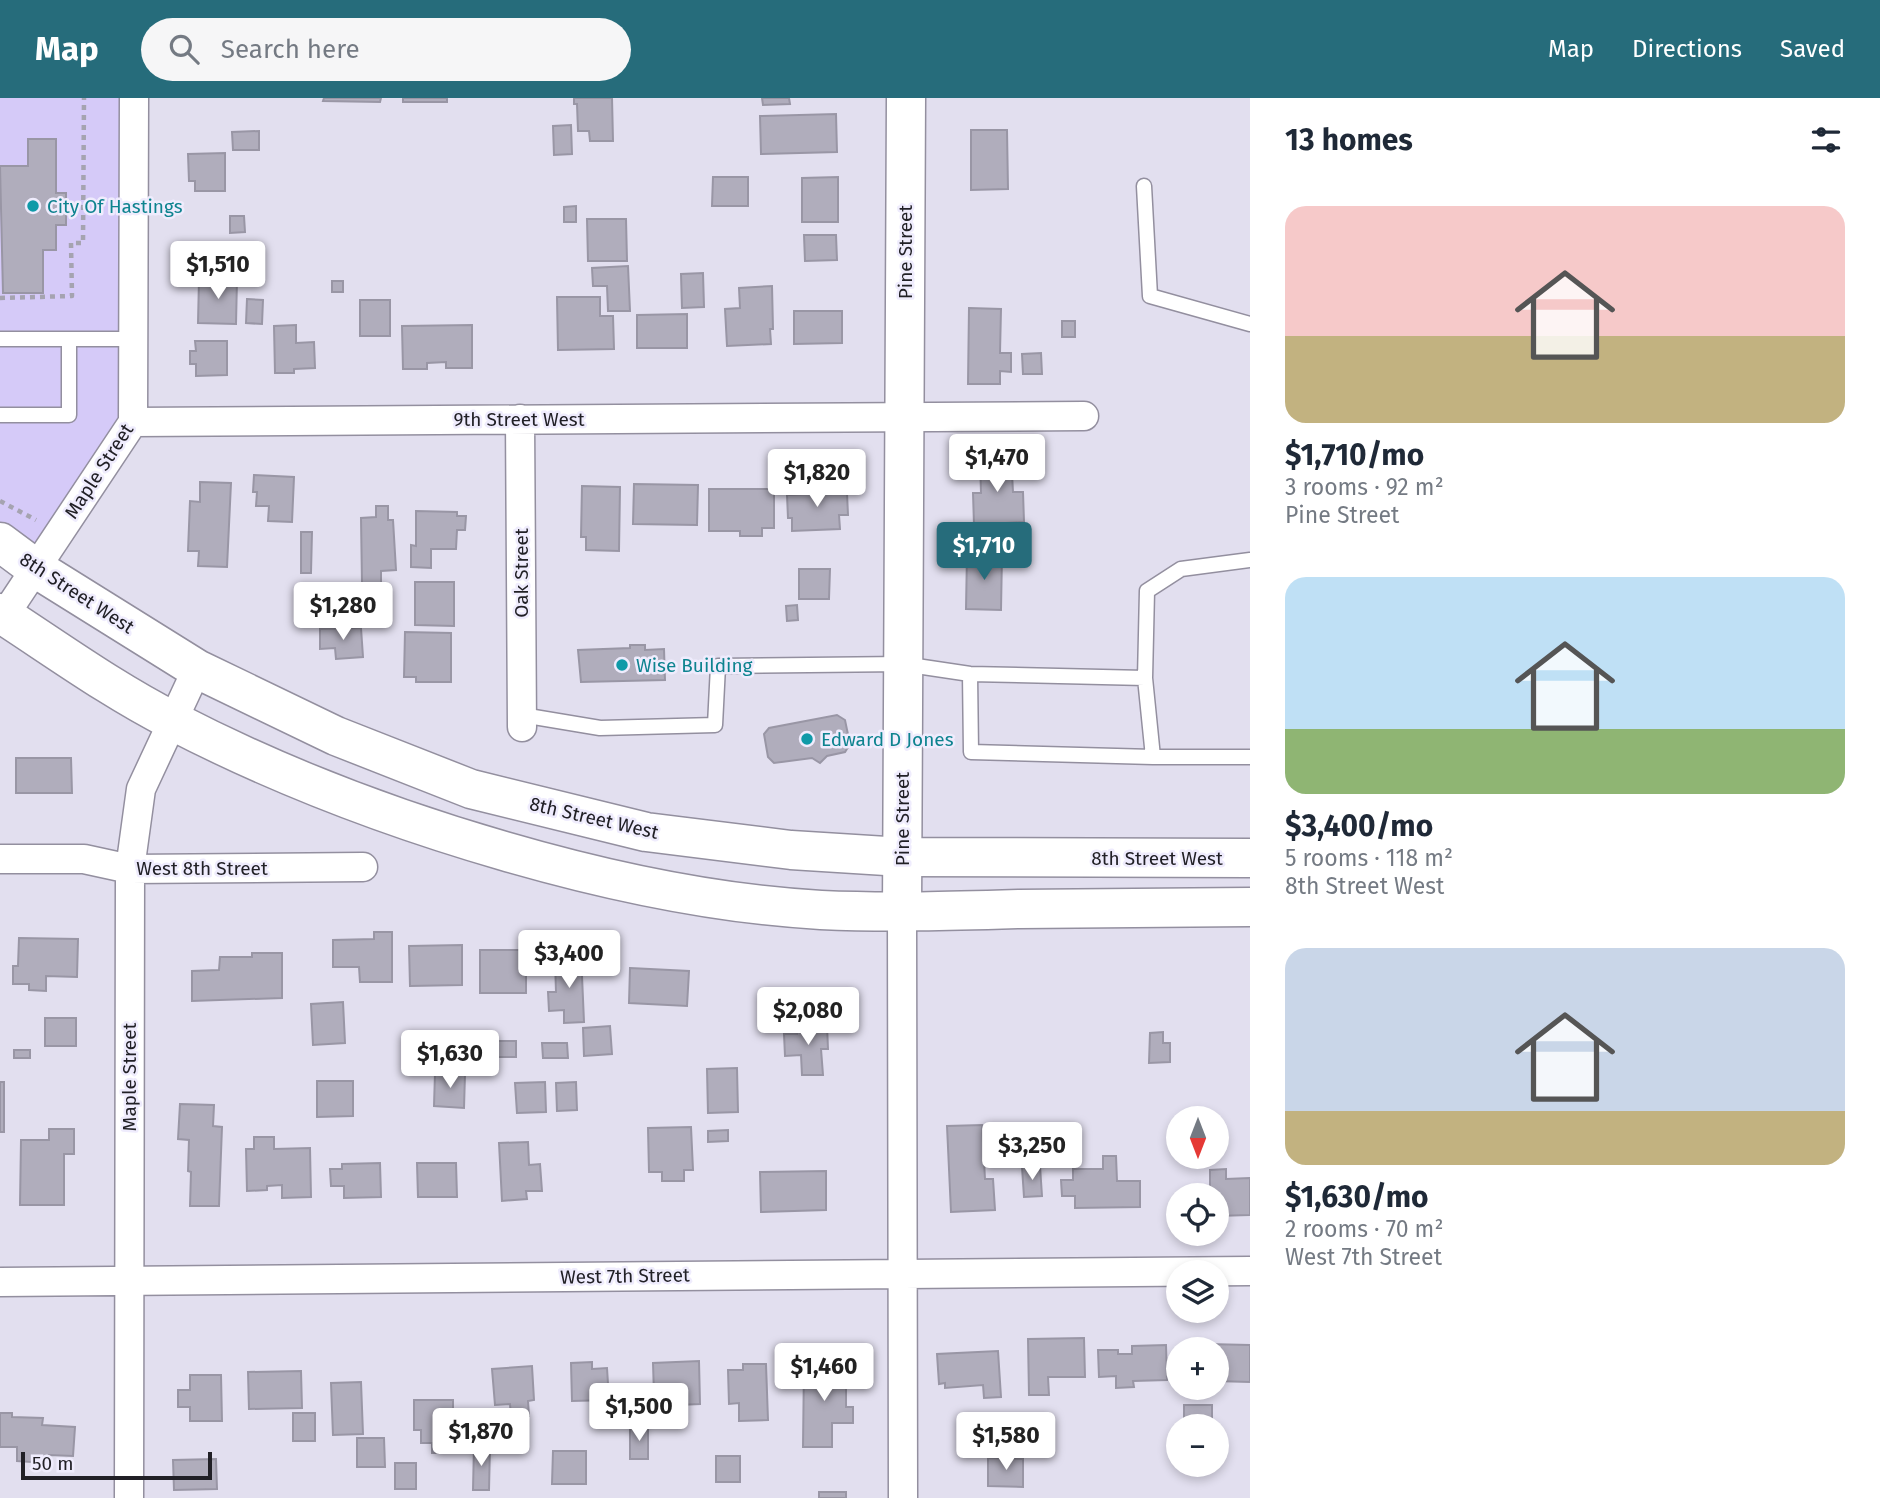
<!DOCTYPE html>
<html lang="en">
<head>
<meta charset="utf-8">
<style>
  :root { --surface:#fff; --page:#f6f6f7; --text:#1f2937; --muted:#747a83; --accent:#266c7b }
  body { margin:0; font-family:"Fira Sans",sans-serif; background:var(--page); color:var(--text); height:100vh; display:flex; flex-direction:column; font-size:26px; white-space:nowrap }
  * { box-sizing:border-box; margin:0 }
  p { font-size:23px; color:var(--muted) }
  .icon { flex:none; width:38px; height:38px; fill:none; stroke:currentColor; stroke-width:2; stroke-linecap:round; stroke-linejoin:round }
  .map { position:relative; flex:1; overflow:hidden }
  .drawer { display:flex; flex-direction:column; background:var(--surface); width:630px }
  .drawer>* { flex:none }
  .needle { width:46px; rotate:180deg }
  .fabs { position:absolute; left:1166px; top:1008px; display:grid; gap:14px }
  .fabs a { display:grid; place-items:center; width:63px; height:63px; border-radius:50%; background:var(--surface); box-shadow:0 4px 10px #0003; font-size:35px }
  .scale { position:absolute; left:21px; bottom:18px; width:191px; box-sizing:border-box; padding-left:7px; border:4px solid #212026; border-top:0; font-size:19px; line-height:24px; white-space:nowrap; color:#212026; -webkit-text-stroke:5px #efecfd; paint-order:stroke }
  .price { position:absolute; translate:-50% -60px; padding:0 16px; border-radius:7px; background:#fff; color:#222; font-size:23px; line-height:46px; filter:drop-shadow(0 2px 4px #0008) }
  .price::after { content:''; position:absolute; left:50%; top:42px; width:21px; height:16px; margin-left:-10px; background:inherit; clip-path:polygon(0 0,100% 0,50% 100%) }
  .price.on { background:var(--accent); color:#fff }
  ul { padding:0; list-style:none }
  li { display:grid; align-content:center; gap:14px; height:371px; padding:0 35px }
  li span { display:grid; place-items:center; height:217px; border-radius:21px; color:#555 }
  li>.icon { margin-inline-start:auto }
  span .icon { width:126px; height:126px; fill:#fffc; stroke-width:1 }
  li b { font-size:30px }
  h2 { display:flex; justify-content:space-between; align-items:center; height:84px; padding:0 35px; font-size:30px }
  header { display:flex; align-items:center; gap:42px; box-sizing:border-box; height:98px; padding:0 35px; background:var(--accent); color:#fff }
  header strong { font-size:33px }
  nav { display:flex; gap:38px; margin-inline-start:auto; font-size:24px }
  .search { width:490px; height:63px; background:var(--page); display:flex; align-items:center; gap:18px; box-sizing:border-box; padding:0 24px; border-radius:38px; color:var(--muted); font-size:26px }
  main { display:flex; flex:1; min-height:0 }
  .map>svg:first-child { display:block }
  .green { fill:#d5caf8 }
  .building { fill:#b0adbc; stroke:#9996a5; stroke-width:2 }
  .lines { fill:none; stroke-linecap:round; stroke-linejoin:round }
  .lane-casing { stroke:#938f9f; stroke-width:17 }
  .street-casing { stroke:#938f9f; stroke-width:31 }
  .secondary-casing { stroke:#938f9f; stroke-width:41 }
  .highway-casing { stroke:#938f9f; stroke-width:41 }
  .path { stroke:#a5a3b0; stroke-width:4.5; stroke-dasharray:5 5; stroke-linecap:butt }
  .lane { stroke:#fff; stroke-width:14 }
  .street { stroke:#fff; stroke-width:28 }
  .secondary { stroke:#fff; stroke-width:38 }
  .highway { stroke:#fff; stroke-width:38 }
  .culture-dot { fill:#0f9aa8; stroke:#efecfd; stroke-width:2.5 }
  .labels { text-anchor:middle; dominant-baseline:central; stroke-width:5; stroke-linejoin:round; paint-order:stroke }
  .culture-label { font-size:19px; fill:#0d838f; stroke:#efecfd; text-anchor:start }
  .street-label { font-size:19px; fill:#212026; stroke:#efecfd }
</style>
</head>
<body>
<header>
<strong>Map</strong>
<div class="search"><svg class="icon" aria-label="search" viewBox="0 0 24 24"><circle cx="10" cy="10" r="6"/><path d="M15 15l6 6"/></svg>Search here</div>
<nav><a>Map</a><a>Directions</a><a>Saved</a></nav>
</header>
<main>
<div class="map">
<svg width="1250" height="1400" viewBox="0 0 1250 1400">
  <rect width="100%" height="100%" fill="#e2dfef"/>
  <path class="green" d="M0,0H134L133,324L35,470L0,444Z"/>
  <path class="building" d="M324,0H381L380,4L323,3Z
    M403,0H447V4H403Z
    M574,0H612L613,43H590L589,33H578L577,6H574Z
    M762,0H789L790,6L763,7Z
    M836,16L837,54L761,56L760,18Z
    M571,27L572,56L554,57L553,28Z
    M971,32H1007L1008,91L971,92Z
    M259,33V52H233L232,34Z
    M28,41H56V95H66V127H56V152H43V195H3L0,68H28Z
    M225,55V93H195V83H189L188,56Z
    M713,79H748V108H712Z
    M838,79V124H802V80Z
    M576,108V124H564V109Z
    M230,118H244L245,134L230,135Z
    M587,121H626L627,163H588Z
    M804,137H836L837,162L805,163Z
    M219,164H235L234,175L218,174Z
    M628,168L630,213H608L607,188H593L592,170Z
    M703,175L704,209L682,210L681,176Z
    M199,181H237L236,226L198,225Z
    M332,183H343V194H332Z
    M772,188L773,231H770L771,246L727,248L725,211L740,210L739,190Z
    M557,199H600V218H613L614,251L558,252Z
    M247,201L263,202L262,226L246,225Z
    M360,202H390V238H360Z
    M969,210L1001,211L1000,255H1011V274L1000,273V286H968Z
    M794,213H842V245L794,246Z
    M687,216V250H637V217Z
    M1062,223H1075V239H1062Z
    M296,227V245L314,244L315,270L294,271V275H275L274,228Z
    M472,227V270H446V264L427,265V271H403L402,228Z
    M195,243H227V277L196,278V266H190V253H196Z
    M1041,255L1042,276H1023L1022,256Z
    M1011,357L1013,394H1023L1024,424L974,427L973,395H981L980,359Z
    M254,377L294,379L292,424L268,423L269,408H256L257,394H253Z
    M200,384L231,385L227,469L198,468L199,453H188L190,403L200,404Z
    M634,386L698,387L697,427L633,426Z
    M582,388L620,389L619,453L586,452V439H581Z
    M832,388V396L847,395L848,417H839L840,431L792,433V420H788L787,397L807,396V390Z
    M709,391H774V430H762V438H740V433H709Z
    M376,408H388V422H393L396,472L381,473V485H362L361,420L376,419Z
    M416,413L457,414V418H466L465,432H457L456,451H431V470L411,469V447L416,448Z
    M301,434H312L311,475H301Z
    M967,456L1002,457L1001,512L966,511Z
    M799,471H830L829,501H799Z
    M415,484H454V528L415,527Z
    M797,507L798,522L787,523L786,508Z
    M361,530L363,559L336,561L335,550L320,551V531Z
    M405,534L451,535V584H416V579H404Z
    M630,547H645V552L664,551L665,582L581,584L578,552L630,550Z
    M837,617L845,622L850,646L845,654L827,658L820,665L812,660L774,665L768,659L764,636L769,630Z
    M16,660H71L72,695H16Z
    M374,834H392V884H360L359,869H333V842L374,841Z
    M19,840L78,841L77,879L46,878V893L29,892V886H13V868H18Z
    M462,847V887L410,888L409,848Z
    M480,852H526V895H480Z
    M252,855H282V900L192,903V873L219,872L220,859H252Z
    M581,855L584,924L564,925V912L549,913L548,894H556L555,863L573,862V856Z
    M630,870L689,873L687,908L629,905Z
    M343,904L345,945L313,947L311,906Z
    M45,920H76V948H45Z
    M827,927L828,951H821L823,977H802L801,957L785,958L784,936H797V928Z
    M610,928L612,956L584,958L583,930Z
    M1163,934V945H1170V964L1149,965L1150,935Z
    M490,943H516V959H490Z
    M542,945H567L568,960H543Z
    M14,952H30V960H14Z
    M737,970L738,1014L708,1015L707,971Z
    M435,975L465,976L464,1010L434,1008Z
    M317,983H353V1018L317,1019Z
    M0,984H4V1034H0Z
    M545,984L546,1014L517,1015L515,985Z
    M576,984L577,1012L557,1013L556,985Z
    M180,1006L214,1007L213,1028L222,1029L219,1108H190L191,1074L188,1073L189,1042L178,1041Z
    M982,1027L985,1081H993L995,1112L951,1114L947,1028Z
    M691,1029L693,1072H684V1083H662V1074H649L648,1030Z
    M49,1031H74V1056H64V1107H20L21,1042H49Z
    M728,1032V1043L708,1044V1033Z
    M254,1039H274V1051L310,1050L311,1099L282,1100V1087L267,1088V1092L247,1093L246,1051H254Z
    M528,1044L529,1067L540,1066L542,1093H526L527,1101L502,1103L499,1045Z
    M1103,1058H1116L1117,1083H1140V1109L1075,1110V1098H1062L1061,1082H1073V1071H1103Z
    M380,1065L381,1099L344,1100V1088H331L330,1071H342V1066Z
    M417,1065H456L457,1099H418Z
    M1040,1068L1042,1098L1024,1099L1022,1069Z
    M1226,1071V1081L1250,1080V1117L1216,1118V1097H1210V1072Z
    M826,1073V1112L761,1114L760,1074Z
    M1084,1240L1085,1279H1048L1049,1297H1029L1028,1241Z
    M1207,1246L1250,1247V1284L1216,1283V1251H1207Z
    M1166,1247L1167,1282L1133,1283L1134,1289L1116,1290V1278L1099,1279L1098,1252H1118V1256H1132V1248Z
    M998,1253L1001,1299L984,1300L983,1287L945,1290V1285L939,1286L937,1256Z
    M699,1263L700,1306L678,1307L677,1297H654L653,1265Z
    M592,1264V1271L607,1270L609,1302L572,1303L571,1265Z
    M743,1266H766L768,1322L739,1323V1305L729,1306L728,1272H743Z
    M804,1266H846V1309H853V1325H832V1349H803Z
    M532,1268L534,1302L528,1303L529,1318L511,1319L510,1306L495,1307L492,1271Z
    M301,1273L302,1310L249,1311L248,1274Z
    M190,1277H221L222,1323H190V1309H178V1292H190Z
    M361,1284L363,1336L333,1337L331,1285Z
    M414,1302H453V1355H432V1345H421V1332H414Z
    M1184,1307H1212V1328H1184Z
    M0,1315H12V1319L43,1320L42,1327L75,1329L73,1358L49,1357L48,1365L17,1363V1349H0Z
    M293,1315H315V1343H293Z
    M648,1329V1361H630V1330Z
    M357,1340H384L385,1369H357Z
    M474,1347L490,1348L489,1392H473Z
    M553,1353H586V1386H552Z
    M716,1358H740V1384H716Z
    M988,1360L1023,1361V1389L988,1388Z
    M216,1361L217,1391L174,1392L173,1362Z
    M395,1365H416V1391H395Z
    M819,1394H846V1400H819Z"/>
  <g class="lines">
    <defs>
      <path id="lane" d="M1144,88L1150,198L1250,226
        M0,241H133
        M0,317H69V241
        M970,576L971,654L1153,659
        M1145,580L1147,493L1181,471L1250,462
        M522,617L600,630L715,627L718,568L903,566L970,576L1145,580L1153,659H1250"/>
      <path id="street" d="M520,321L522,629
        M133,324L1084,318
        M4,518L133,324L134,0
        M0,761H84L130,771L363,769
        M902,814L903,1400
        M0,1184L1250,1173
        M129,1400L130,771L141,691L197,571"/>
      <path id="secondary" d="M902,814L906,0"/>
      <path id="highway" d="M0,444L35,470L197,571L336,638L471,691L646,734L791,752L902,759L1250,760
        M0,515C57,552 112,592 173,623C279,678 390,720 504,753C607,783 714,806 821,812C887,815 953,813 1019,811C1096,810 1173,810 1250,809"/>
    </defs>
    <use href="#lane" class="lane-casing"/>
    <use href="#street" class="street-casing"/>
    <use href="#secondary" class="secondary-casing"/>
    <use href="#highway" class="highway-casing"/>
    <path class="path" d="M0,200L72,198L71,145H83L84,0
      M0,403L36,422"/>
    <use href="#lane" class="lane"/>
    <use href="#street" class="street"/>
    <use href="#secondary" class="secondary"/>
    <use href="#highway" class="highway"/>
  </g>
  <g class="culture-dot">
    <circle cx="33" cy="108" r="7"/>
    <circle cx="622" cy="567" r="7"/>
    <circle cx="807" cy="641" r="7"/>
  </g>
  <g class="labels">
    <g class="culture-label">
      <text x="47" y="108">City Of Hastings</text>
      <text x="636" y="567">Wise Building</text>
      <text x="821" y="641">Edward D Jones</text>
    </g>
    <g class="street-label">
      <text transform="translate(905 154) rotate(-90)">Pine Street</text>
      <text x="519" y="321">9th Street West</text>
      <text transform="translate(99 373) rotate(-57)">Maple Street</text>
      <text transform="translate(521 475) rotate(-90)">Oak Street</text>
      <text transform="translate(77 495) rotate(33)">8th Street West</text>
      <text transform="translate(594 720) rotate(13)">8th Street West</text>
      <text transform="translate(902 721) rotate(-90)">Pine Street</text>
      <text x="1157" y="760">8th Street West</text>
      <text x="202" y="770">West 8th Street</text>
      <text transform="translate(129 979) rotate(-90)">Maple Street</text>
      <text transform="translate(625 1178) rotate(-1)">West 7th Street</text>
    </g>
  </g>
</svg>
<div class="fabs">
<a><svg class="needle" viewBox="-14 -14 28 28"><path d="M0-13l5 13h-10z" fill="#e53935"/><path d="M0 13l5-13h-10z" fill="#747a83"/></svg></a>
<a><svg class="icon" aria-label="locate" viewBox="0 0 24 24"><circle cx="12" cy="12" r="6"/><path d="M12 2v4M12 18v4M2 12h4M18 12h4"/></svg></a>
<a><svg class="icon" aria-label="layers" viewBox="0 0 24 24"><path d="M12 4l9 5-9 5-9-5zM3 14l9 5 9-5"/></svg></a>
<a>+</a>
<a>−</a>
</div>
<div class="scale">50 m</div>
<b class="price" style="left:218px;top:203px">$1,510</b>
<b class="price" style="left:997px;top:396px">$1,470</b>
<b class="price" style="left:817px;top:411px">$1,820</b>
<b class="price on" style="left:984px;top:484px">$1,710</b>
<b class="price" style="left:343px;top:544px">$1,280</b>
<b class="price" style="left:569px;top:892px">$3,400</b>
<b class="price" style="left:808px;top:949px">$2,080</b>
<b class="price" style="left:450px;top:992px">$1,630</b>
<b class="price" style="left:1032px;top:1084px">$3,250</b>
<b class="price" style="left:824px;top:1305px">$1,460</b>
<b class="price" style="left:639px;top:1345px">$1,500</b>
<b class="price" style="left:481px;top:1370px">$1,870</b>
<b class="price" style="left:1006px;top:1374px">$1,580</b>
</div>
<section class="drawer">
<h2>13 homes<svg class="icon" aria-label="filters" viewBox="0 0 24 24"><path d="M4 7h16M4 17h16"/><circle cx="9" cy="7" r="2"/><circle cx="15" cy="17" r="2"/></svg></h2>
<ul>
<li><span style="background:linear-gradient(#f6c9c9 60%,#c2b280 0)"><svg class="icon" aria-label="home" viewBox="0 0 24 24"><path d="M3 11l9-7 9 7M6 9v11h12V9"/></svg></span><div><b>$1,710/mo</b><p>3 rooms · 92 m²</p><p>Pine Street</p></div></li>
<li><span style="background:linear-gradient(#bfe0f5 70%,#8fb573 0)"><svg class="icon" aria-label="home" viewBox="0 0 24 24"><path d="M3 11l9-7 9 7M6 9v11h12V9"/></svg></span><div><b>$3,400/mo</b><p>5 rooms · 118 m²</p><p>8th Street West</p></div></li>
<li><span style="background:linear-gradient(#c9d6e8 75%,#c2b280 0)"><svg class="icon" aria-label="home" viewBox="0 0 24 24"><path d="M3 11l9-7 9 7M6 9v11h12V9"/></svg></span><div><b>$1,630/mo</b><p>2 rooms · 70 m²</p><p>West 7th Street</p></div></li>
</ul>
</section>
</main>
</body>
</html>
